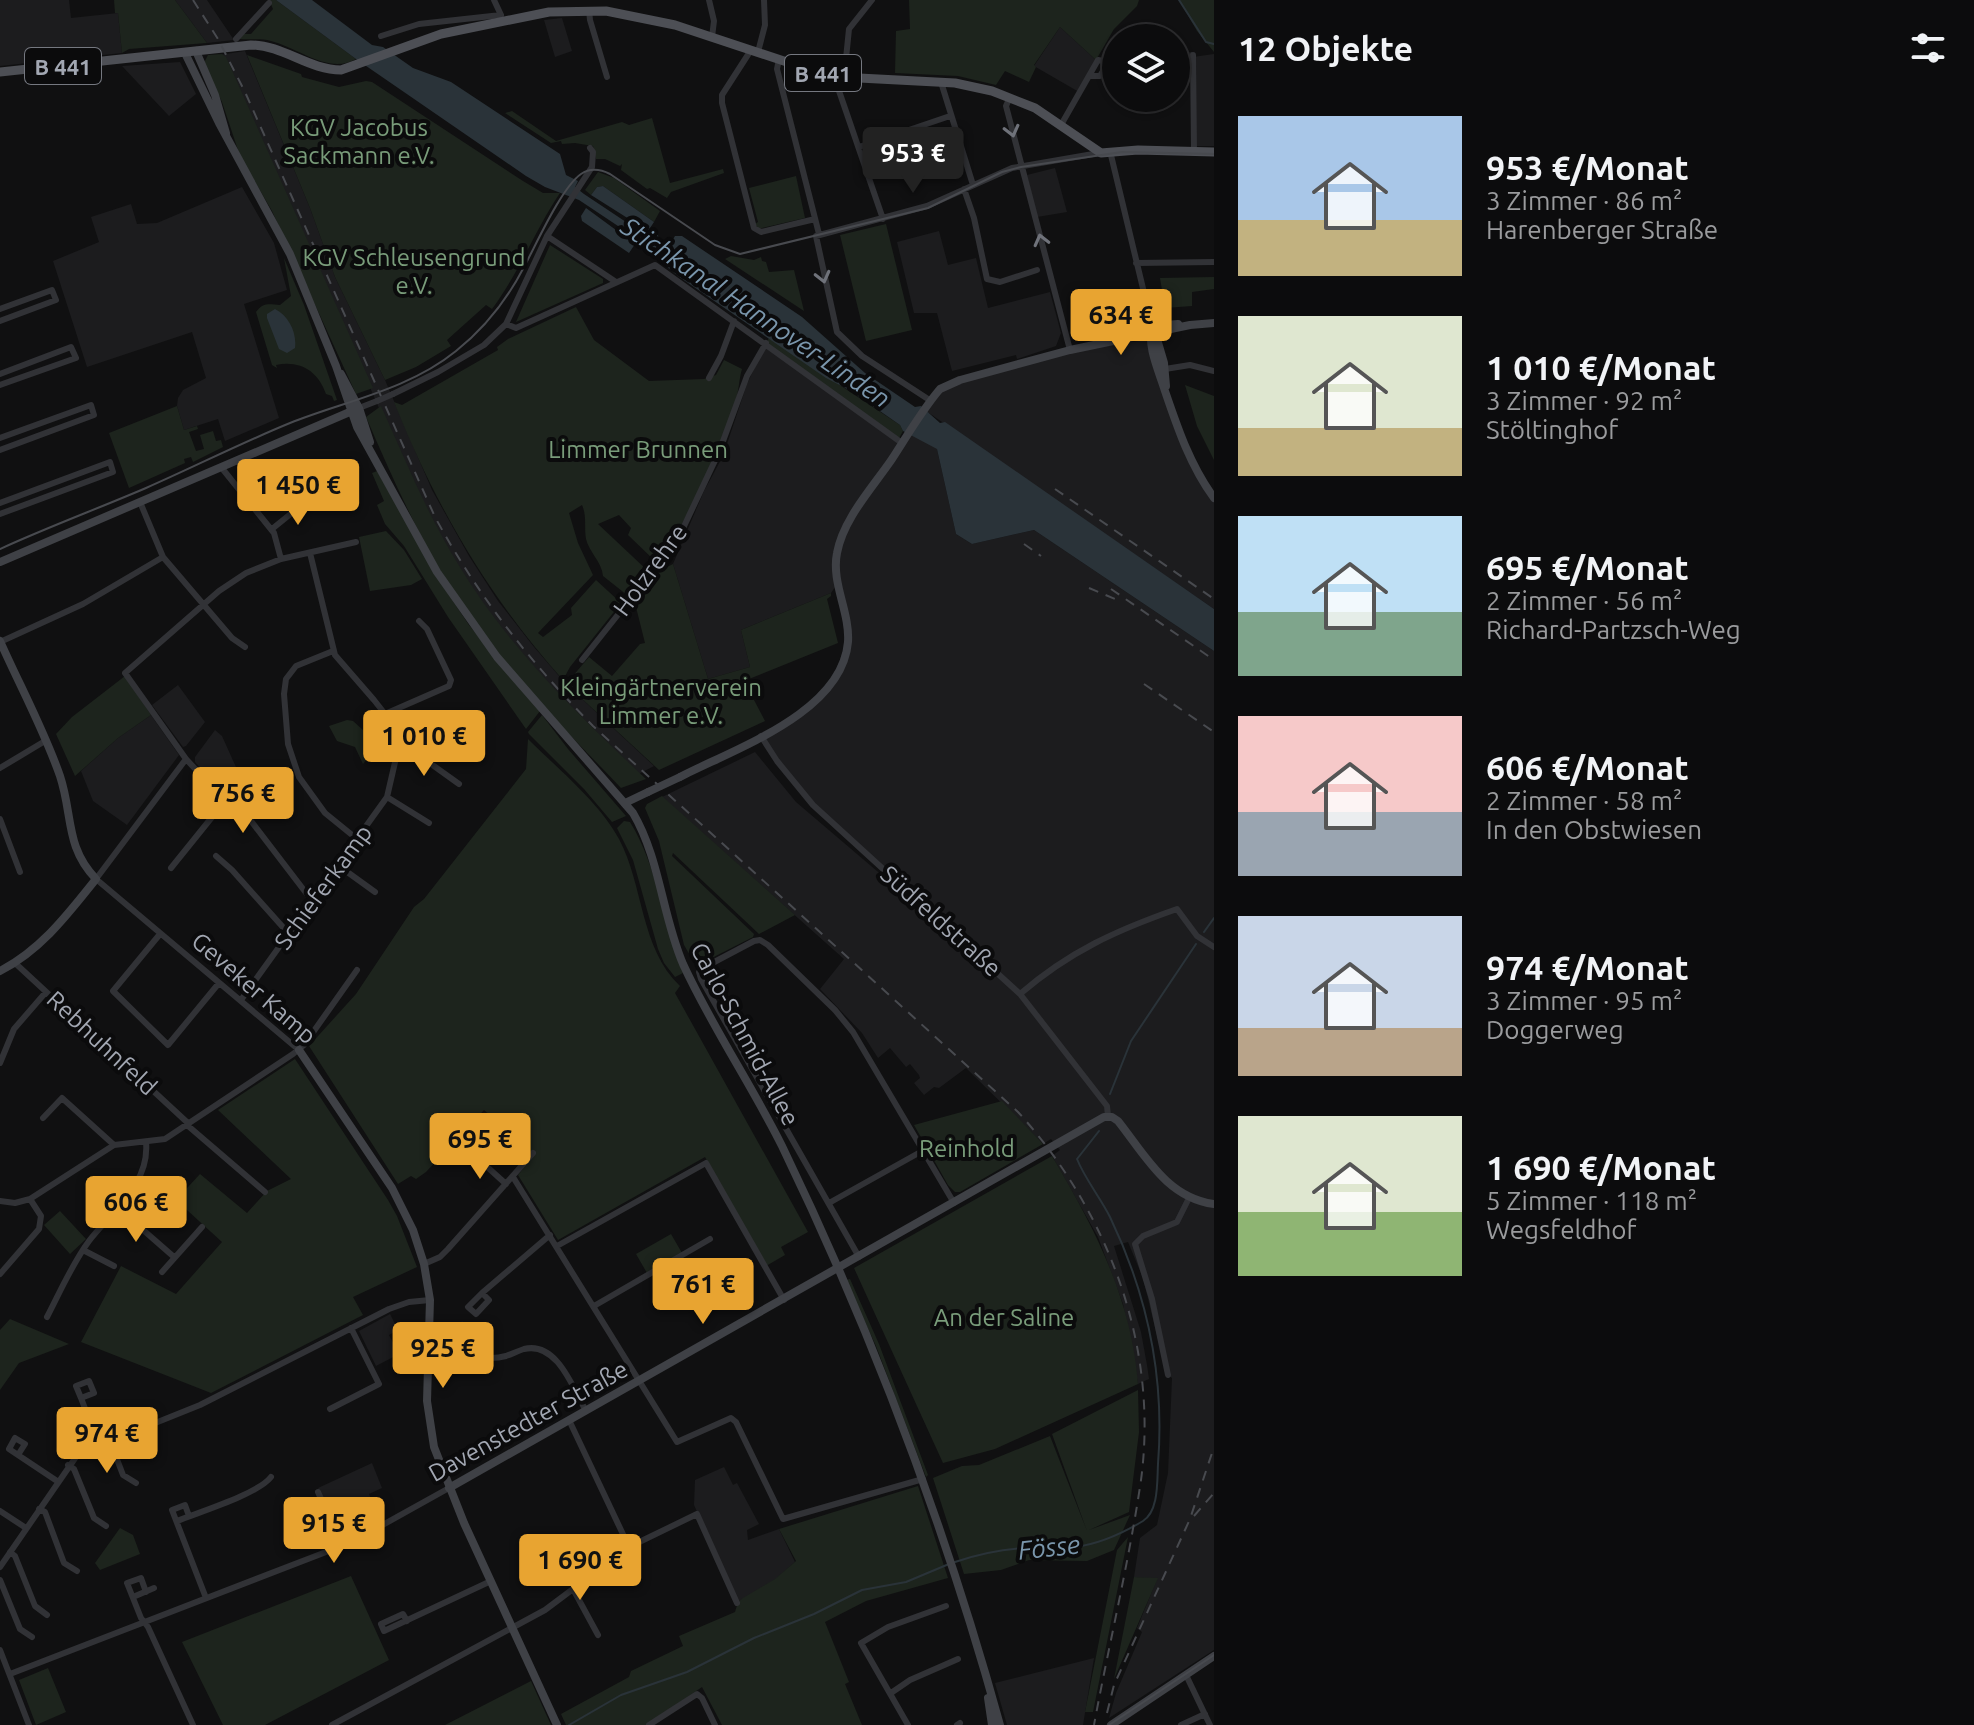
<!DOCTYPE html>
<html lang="de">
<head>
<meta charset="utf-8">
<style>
  :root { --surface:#0c0c0d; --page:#1a1a1b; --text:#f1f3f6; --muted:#9a9b9d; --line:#2c2c2e; --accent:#e8a431 }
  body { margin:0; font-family:Ubuntu,sans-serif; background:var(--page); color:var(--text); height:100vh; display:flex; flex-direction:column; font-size:30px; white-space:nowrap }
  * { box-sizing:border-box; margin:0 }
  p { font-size:26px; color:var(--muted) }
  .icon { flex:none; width:44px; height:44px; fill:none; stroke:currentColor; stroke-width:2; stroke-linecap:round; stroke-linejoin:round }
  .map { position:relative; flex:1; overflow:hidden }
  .drawer { display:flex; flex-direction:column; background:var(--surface); width:760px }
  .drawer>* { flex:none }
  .controls { position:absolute; left:1102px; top:24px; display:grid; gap:16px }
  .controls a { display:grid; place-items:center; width:88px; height:88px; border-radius:50%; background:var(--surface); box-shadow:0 2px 6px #0004,0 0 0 2px var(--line); font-size:40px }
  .price { position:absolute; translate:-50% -68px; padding:0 18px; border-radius:8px; background:var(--accent); color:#111; font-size:26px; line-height:52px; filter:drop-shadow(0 2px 4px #0008) }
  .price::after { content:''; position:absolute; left:50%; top:48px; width:24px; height:18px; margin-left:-12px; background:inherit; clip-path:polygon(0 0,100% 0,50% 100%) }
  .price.active { background:#222; color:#fff }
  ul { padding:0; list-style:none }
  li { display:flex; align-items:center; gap:24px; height:200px; padding:0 24px }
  li span { display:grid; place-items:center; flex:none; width:224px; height:160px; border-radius:0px; color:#555 }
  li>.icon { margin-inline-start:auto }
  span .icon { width:96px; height:96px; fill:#fffc; stroke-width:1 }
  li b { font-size:34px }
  h2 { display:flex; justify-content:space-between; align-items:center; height:96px; padding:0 24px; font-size:34px }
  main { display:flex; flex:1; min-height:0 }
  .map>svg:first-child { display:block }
  .built { fill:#1c1c1e }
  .green { fill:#1d241d }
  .water { fill:#2a3339 }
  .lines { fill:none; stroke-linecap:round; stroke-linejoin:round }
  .stream { stroke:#2a3339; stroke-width:2 }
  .street { stroke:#313236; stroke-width:6 }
  .secondary { stroke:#3f4146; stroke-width:8 }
  .primary { stroke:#4d4f55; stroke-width:9 }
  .tram { stroke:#484a4f; stroke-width:2 }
  .rail { stroke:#484a4f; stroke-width:2; stroke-dasharray:10 8; stroke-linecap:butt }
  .street-bridge { stroke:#313236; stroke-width:6 }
  .secondary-bridge { stroke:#3f4146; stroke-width:8 }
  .oneway { stroke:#6f727a }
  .labels { text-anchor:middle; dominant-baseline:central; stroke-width:8; stroke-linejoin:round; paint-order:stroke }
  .shield { fill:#0b0b0c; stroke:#757880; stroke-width:2 }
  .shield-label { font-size:22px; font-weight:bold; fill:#a2a7b2 }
  .park-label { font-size:24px; fill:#799c7a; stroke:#0b0b0c }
  .street-label { font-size:24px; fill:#a2a7b2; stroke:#0b0b0c }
  .water-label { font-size:26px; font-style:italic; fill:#7a96ac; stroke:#0b0b0c }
</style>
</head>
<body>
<main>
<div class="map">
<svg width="1214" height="1725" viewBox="0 0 1214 1725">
  <rect width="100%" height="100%" fill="#101011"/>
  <path class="built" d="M0,0H69L71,18L118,13L122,53L0,66Z
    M175,0H207L234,40L207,43Z
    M562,18L572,51L555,57L544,20Z
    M1060,27L1096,60L1079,92L1034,66Z
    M245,51L310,208L335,277L385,380L432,490L469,556L498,601L534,647L566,684L654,766L635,776L550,695L457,568L402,461L331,298L213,56Z
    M1192,52L1193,57L1214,54V146H1194L1193,73H1176V53Z
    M180,62L196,94L169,116L122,66Z
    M1055,168L1067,212L1037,217L1027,175Z
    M242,187L274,243L287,290L244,304L279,418L225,441L218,419L184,430L177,406L178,398L183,390L206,378L192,332L87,367L53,261L99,242L91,217L131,204L137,224L157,223Z
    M939,231L948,265L976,258L988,308L1050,292L1061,333L1056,346L1017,359L1016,355L952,371L937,313H914L897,242Z
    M1147,340L1172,415L1214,498V609L929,413L956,534L972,544L1034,530L1214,651V1650L1109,1718L1116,1693L1142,1632L1137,1628L1157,1579L1134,1577L1140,1538L1157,1525L1168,1473L1172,1378L1166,1373L1143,1278L1128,1242L1114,1246L1141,1332L1147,1365L1149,1379L1138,1384L1123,1304L1098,1237L1052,1156L1060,1150L1051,1139L1043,1144L966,1068L939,1088L934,1087L924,1095L914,1083L920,1078L919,1075L910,1064L906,1067L890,1048L878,1058L862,1033L820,989L844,959L662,797L755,752L796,802L993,970L813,805L761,736L787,721L830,686L848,638L837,584L831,593L741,630L750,667L708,679L673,564L704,491L723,456L747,384L766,343L902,443L940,389L1070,350Z
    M178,685L205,722L186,746L183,747L152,705Z
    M151,715L179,755L127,825L93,801L81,771L118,738Z
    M215,730L222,736L240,776L241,781L227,794H223L195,762V757Z
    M390,1314L398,1330L389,1335L399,1354L376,1366L359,1331Z
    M372,1463L382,1488L369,1494L375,1508L367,1512L366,1520L339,1535L318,1488Z
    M724,1467L733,1485L737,1483L759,1524L747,1530L748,1540L779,1529L795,1562L776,1579L738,1602L694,1505L695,1480Z
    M1094,1658L1083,1725H1007L995,1683Z"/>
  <path class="green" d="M114,0H175L207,43L129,49L122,53L118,13H115Z
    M269,0H276L356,59C329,75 299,48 271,41C261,38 250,40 239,39L243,34H251L273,9Z
    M909,0H1139L1137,6L1114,29L1096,60L1060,27L1034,65L1036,67L1029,82L1005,71L996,85L958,76L895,73L896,31L910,29Z
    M1179,0H1214V52L1197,31Z
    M222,54L226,57L373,388L356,394L272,211L240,156L222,102L204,63L208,55Z
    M247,55L301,74L302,77L339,87L366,81L372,82L523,181L543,193H560C535,230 519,273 492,309L486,305L447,340L451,346L416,367L385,380L335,277L310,208Z
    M512,111L556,141L622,122L629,125L652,118L670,183L723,169L724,173L671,192L667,198L650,188L647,189L621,170L622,164L620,166L605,159H596L593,146L575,143L562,144L561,141L551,143L505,113Z
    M598,172L614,178L660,211L654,222L603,186L597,187L591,195L585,190Z
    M796,176L805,218L758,229L755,224L758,222L749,188Z
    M886,224L912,330L866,341L840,235Z
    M550,245L603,279V283L516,322Z
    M731,256L754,260L761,257L762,261L766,262L769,272L794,270L804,311L725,259Z
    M284,258L304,305L337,400L334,401L332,396L326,394C318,371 300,360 276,365L277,368L272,365L256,312C263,302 269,304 280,305L291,296Z
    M1214,277V289L1192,292V306L1165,308L1160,278Z
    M576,307L594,340L649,381L704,379L716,375L724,360L742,369C739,379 739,390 736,399C718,457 690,518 654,566V560L628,535L631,528L619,515L598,524L649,572L631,595H627L603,576C602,562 589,552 586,539C584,527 587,516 582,505L569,513L578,543L593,575L538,633L543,637L572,615L571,608L596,580L621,603L570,667L563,680C488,596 436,507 394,402L402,405L498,350L497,347L508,339Z
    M769,338L900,425L903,431L898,440L766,343Z
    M1185,385L1214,396V460L1197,426Z
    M177,406L184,430L197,426L198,429L189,432L196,451L204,449L200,435L213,431L216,441L221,440L223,447L193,462L191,457L184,459L185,463L129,488L109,433Z
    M381,406C405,459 427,514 458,564C508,647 576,713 646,779L621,788C564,728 502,668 457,598C420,541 393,479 366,417Z
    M377,471L444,588L469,625L540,711L526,729L448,617L404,546L385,524L377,505L384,501L372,473Z
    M386,531L404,550L422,579L411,585L370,591L359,537Z
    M673,564L708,679L750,667L741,630L831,593V596L827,599L838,643L744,681L765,721L659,770L566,684L589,657L612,676L640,644L645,643L635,603L659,571Z
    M125,676L151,715L118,738L75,776L56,734L72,717Z
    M542,715L568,749L626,816L612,822L584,789L529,734L528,732Z
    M347,720L353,721L372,738L387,731L390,749L368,758L363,764L355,747L337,741L329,726Z
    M528,739C557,768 600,803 619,839C644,886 640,948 680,986L675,993L808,1232L781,1247L785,1255L766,1266L705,1157L558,1240L518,1175L534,1155L484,1110L426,1172L416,1179L411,1176L398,1184L309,1046L356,994L414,907L424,899L526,769Z
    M662,796L795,915L759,934L673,853L672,856L754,934L753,937L696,966L684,945L659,841L645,808L647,804Z
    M624,821L630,822C658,867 663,924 683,973L675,977L664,963L658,949L633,860L617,828Z
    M295,1059L388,1200L397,1216L417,1267L353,1297L363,1315L211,1393L81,1342L121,1266L176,1294L222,1242L176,1200L200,1174L247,1213L267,1191L291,1179L218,1110Z
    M1002,1101L1043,1144L960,1192H955L948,1185L914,1125Z
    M1052,1156C1095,1229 1131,1297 1138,1384L995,1449L943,1463L854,1268Z
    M60,1211L86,1239L70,1254L44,1225Z
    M671,1234L682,1253L647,1273L636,1254Z
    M850,1279L879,1344L928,1475L926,1477L876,1346L846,1280Z
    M10,1319L69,1344L19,1363L0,1390V1330Z
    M1138,1390L1139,1432L1129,1512L1089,1530L1130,1515L1114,1550L1087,1561L1029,1560L1001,1570L964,1574L933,1478L962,1466L979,1465L1050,1436L1087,1531L1052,1434Z
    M918,1486L948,1578L866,1601L825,1622L849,1682L845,1684L862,1725H722L702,1687L647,1725H566L561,1714L629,1677L631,1671L683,1646L679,1636L735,1612L738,1602L743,1598L775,1579L796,1561L779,1529Z
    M120,1528L133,1535L140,1554L100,1570L95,1563Z
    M1128,1537L1093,1712H1085L1117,1550Z
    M351,1576L389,1660L265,1725H223L182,1642Z
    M1134,1577L1158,1578L1114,1679Z
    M48,1668L66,1712L36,1725L19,1680Z
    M531,1681L551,1725H445Z"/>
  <path class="water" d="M276,0H312L372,45L383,47L413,68L451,82L560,154L566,175L578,181L575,187L584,194L647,236L658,235L659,241L669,246L675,236H682L802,317L865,373L915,407L921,406L940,423L945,422L1214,609V651L1034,530L972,544L956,534L937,449L903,431L900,425L851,391L826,378L678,276L641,245L642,242L579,200L545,187L526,176L356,59Z
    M603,186L654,222L648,231L591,195L597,187Z
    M586,208L635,244L629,253L582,221L581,216Z
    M275,309C289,316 297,333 295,348L287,353L279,349L267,318V314Z"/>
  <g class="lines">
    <path class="stream" d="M1179,0L1206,42L1214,44
      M1204,932L1214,918
      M1110,1094L1131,1041L1196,944
      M955,1562C979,1554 1002,1549 1027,1548C1043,1548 1059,1549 1075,1547C1099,1544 1123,1533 1143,1521C1159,1511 1157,1481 1158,1464C1165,1376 1148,1296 1110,1217C1100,1197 1085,1179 1077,1159L1099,1131
      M569,1725L621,1695L687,1672L754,1638L814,1614L862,1590L906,1582L949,1564"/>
    <path class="street" d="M494,0L501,15
      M709,0L714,21L712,37
      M589,10L590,20L607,77
      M381,36L419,24L501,15
      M236,39L269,3
      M751,50L722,95V103L754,228L761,232L815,219
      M758,52L765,25L764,0
      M1193,55L1194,151
      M779,59L777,69L819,234
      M838,76V88L883,219
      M844,78L849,29L872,0
      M941,82L973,185
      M1010,97L1006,106L1070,350
      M1061,125L1098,60L1103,61L1106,66L1100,76H1091
      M859,147L950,116
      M1110,151L1152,326
      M964,189L974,218L987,279L1000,282L1037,270
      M547,236L616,282
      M1136,263L1214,262
      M0,309L52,290L56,300L0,321
      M506,324L516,328L655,265L902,443
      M1165,369L1190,365L1214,371
      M0,374L71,347L76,358L0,385
      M709,378L721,356L734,321
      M393,394L438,372L484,345L506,324L547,236L592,167L593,152L590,148
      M931,401L862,356L837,332L816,236L927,206L1012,168L1099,153
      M359,408L377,401
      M0,438L91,405L94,415L0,450
      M221,467L274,533L281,559
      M140,502L163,557L232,638L245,647
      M0,503L110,462L113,472L0,514
      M272,529L298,508L312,502
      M0,642L83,604L163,557
      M333,651L296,666L286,679L284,694L288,744L299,777L325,813L357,839
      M582,660L678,539L719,452L747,376L766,343
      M385,714L449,686L451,680L427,629L419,621
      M761,736L777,761L813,805L1020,994L1107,1106L1108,1116
      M396,748L406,746L459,784
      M186,759L96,879L299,1050
      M0,768L45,741
      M387,797L429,823
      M0,819L20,872
      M216,856L232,870L289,934
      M339,866L375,892
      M171,868L225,801
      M313,902L251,821L225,801L186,759L125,673L219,591L246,573L281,559L356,542
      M160,934L113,991L168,1045L219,983
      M15,963L189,1124
      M1020,994C1070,951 1117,930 1177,909L1197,936L1214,947
      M241,1000L387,797L396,758L391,729L385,714L374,700L335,655L310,553
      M0,1063L14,1029L46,992
      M43,1118L62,1098L114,1145
      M187,1125L265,1192
      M474,1155L506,1184
      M513,1177L677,1442L731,1418L736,1422L783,1519L923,1479
      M0,1201L15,1203L30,1199L114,1145L165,1139L293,1054L304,1045L357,970
      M829,1203L924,1150
      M118,1208L174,1257
      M557,1246L706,1163L784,1300
      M83,1250L114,1266
      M859,1257L701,979L699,972L703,968L754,941L760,940L768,945L835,1010L853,1032L954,1203
      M424,1264L440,1257L448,1249L533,1153
      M162,1272L202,1227
      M0,1274L39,1229L41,1216L30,1199
      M482,1293L468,1307L476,1314L489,1300L482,1293L550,1235
      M594,1306L710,1239
      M47,1317C60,1292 72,1264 89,1241C112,1211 150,1184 146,1142
      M430,1338C442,1340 449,1353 462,1355C476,1357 492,1360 506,1356C512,1354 518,1351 524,1349C557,1341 573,1388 586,1411
      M438,1340L462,1325
      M1168,1375L1152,1299L1135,1244L1143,1236L1177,1222L1189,1198
      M81,1398L76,1386L89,1381L94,1393L81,1398L99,1445
      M330,1409L379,1384L351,1328
      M569,1420L629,1547
      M110,1441L123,1475L136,1483
      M18,1455L9,1449L15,1438L25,1444L18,1455L57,1481
      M68,1465L74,1469L94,1518L106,1526
      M318,1492L342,1546
      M39,1509L45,1512L64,1563L77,1571
      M0,1511L26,1528
      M189,1516L185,1505L172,1510L206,1598
      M177,1521C199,1512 258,1494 271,1477
      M10,1552L15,1556L35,1606L47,1615
      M0,1567L78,1454L200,1405L389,1309L409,1302L430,1300
      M0,1580L20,1629L32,1637
      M573,1589L598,1635
      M146,1592L141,1578L127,1583L141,1618L148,1627L193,1725
      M133,1597L154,1588
      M407,1621L403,1614L381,1624L384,1631L491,1581
      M0,1650L29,1725
      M10,1674L352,1542L449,1488
      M1186,1675L1210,1725
      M891,1693L910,1680L958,1659
      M332,1725L545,1610L629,1547L697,1514L737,1603
      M649,1725L697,1694L702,1698L715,1725
      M908,1725L861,1643L888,1627L946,1606
      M957,1725L960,1723
      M1181,1725L1205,1714"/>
    <path class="secondary" d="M196,51L215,95L226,133
      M185,53L219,123L290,254L336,366L357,427L437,572L497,657L633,813C660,859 662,915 683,964C712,1027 751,1084 782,1146C872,1332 945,1526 1000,1725
      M1152,326C1147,347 1159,371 1165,391C1178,429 1190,465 1214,498
      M1154,329L1164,363L1166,386
      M1101,340L1152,326L1178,324
      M341,374L359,408L370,442
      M0,562L359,408
      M0,641C20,686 44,730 60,776C73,815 65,847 96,879C68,914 41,950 0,971
      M680,777C734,749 842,713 848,642C850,612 831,583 837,553C843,519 873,487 892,459C907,436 922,410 940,389L960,380L1070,350L1190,325L1214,323
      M625,803L648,792
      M299,1050L392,1188L413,1230L424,1264L430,1300L427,1401L434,1447L464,1523L557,1725
      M449,1488L1104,1117H1112L1118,1121C1145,1155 1167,1198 1214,1204
      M988,1698L992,1725
      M1111,1725L1214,1656"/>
    <path class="primary" d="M0,72L251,45C283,45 309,70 341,70L441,34L549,12L606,11L675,25L814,71L840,77L955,83L992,91L1035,108L1101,153L1138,150L1214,152"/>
    <path class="tram" d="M0,549C48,527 97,509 146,488C194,467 241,443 290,423C345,401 408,390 456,351C485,328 507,300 524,267C536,245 561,188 581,174C590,168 600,169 610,174L715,245L740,254L928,208L1002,172L1021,167L1122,152L1214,154
      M1109,1725L1214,1655"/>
    <path class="rail" d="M193,0L218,39L245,92L435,517C478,596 530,662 593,726L1018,1112C1108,1211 1159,1346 1141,1480C1129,1562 1109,1644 1094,1725
      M1055,489L1214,599
      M1024,544L1041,556
      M1089,588L1122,602
      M1111,589L1214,660
      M1144,684L1214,732
      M1194,1516L1214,1493
      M1107,1713L1114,1685L1190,1519L1214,1447"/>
    <path class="street-bridge" d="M377,401L393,394"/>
    <path class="secondary-bridge" d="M648,792L680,777"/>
  </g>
  <defs><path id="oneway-chevron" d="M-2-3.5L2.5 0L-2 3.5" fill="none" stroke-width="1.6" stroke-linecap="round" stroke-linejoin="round" transform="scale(2)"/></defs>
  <g class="oneway">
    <use href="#oneway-chevron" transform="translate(1012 131) rotate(76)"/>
    <use href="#oneway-chevron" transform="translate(1041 240) rotate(-104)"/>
    <use href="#oneway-chevron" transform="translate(823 277) rotate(76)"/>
  </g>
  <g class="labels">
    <g class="shield">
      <rect x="25" y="48" width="76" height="36" rx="6"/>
      <rect x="785" y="55" width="76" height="36" rx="6"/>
    </g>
    <g class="shield-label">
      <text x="63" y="66">B 441</text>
      <text x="823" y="73">B 441</text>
    </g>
    <g class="park-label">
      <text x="359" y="127">KGV Jacobus<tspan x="359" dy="28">Sackmann e.V.</tspan></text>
      <text x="414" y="257">KGV Schleusengrund<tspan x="414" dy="28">e.V.</tspan></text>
      <text x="638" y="449">Limmer Brunnen</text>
      <text x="661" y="687">Kleingärtnerverein<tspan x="661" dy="28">Limmer e.V.</tspan></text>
      <text x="967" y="1148">Reinhold</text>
      <text x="1004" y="1317">An der Saline</text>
    </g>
    <g class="street-label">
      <text transform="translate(650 570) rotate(-54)">Holzrehre</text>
      <text transform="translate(323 887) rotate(-54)">Schieferkamp</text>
      <text transform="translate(941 921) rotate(42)">Südfeldstraße</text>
      <text transform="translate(254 988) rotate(41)">Geveker Kamp</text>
      <text transform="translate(745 1034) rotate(62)">Carlo-Schmid-Allee</text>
      <text transform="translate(102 1043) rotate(43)">Rebhuhnfeld</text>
      <text transform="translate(528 1421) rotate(-29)">Davenstedter Straße</text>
    </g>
    <g class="water-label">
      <text transform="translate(756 312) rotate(34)">Stichkanal Hannover-Linden</text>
      <text transform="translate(1049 1547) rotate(-6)">Fösse</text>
    </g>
  </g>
</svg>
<div class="controls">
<a><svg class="icon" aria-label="layers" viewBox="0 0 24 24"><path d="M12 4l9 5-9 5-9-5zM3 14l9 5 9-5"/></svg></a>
</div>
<b class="price active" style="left:913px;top:195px">953 €</b>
<b class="price" style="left:1121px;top:357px">634 €</b>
<b class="price" style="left:298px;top:527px">1 450 €</b>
<b class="price" style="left:424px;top:778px">1 010 €</b>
<b class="price" style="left:243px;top:835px">756 €</b>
<b class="price" style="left:480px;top:1181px">695 €</b>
<b class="price" style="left:136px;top:1244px">606 €</b>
<b class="price" style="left:703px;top:1326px">761 €</b>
<b class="price" style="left:443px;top:1390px">925 €</b>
<b class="price" style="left:107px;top:1475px">974 €</b>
<b class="price" style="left:334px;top:1565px">915 €</b>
<b class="price" style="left:580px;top:1602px">1 690 €</b>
</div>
<section class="drawer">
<h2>12 Objekte<svg class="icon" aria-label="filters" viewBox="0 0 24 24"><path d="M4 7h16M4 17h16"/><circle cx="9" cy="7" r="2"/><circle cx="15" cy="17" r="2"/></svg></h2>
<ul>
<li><span style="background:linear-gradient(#a9c7e8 65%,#c2b280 0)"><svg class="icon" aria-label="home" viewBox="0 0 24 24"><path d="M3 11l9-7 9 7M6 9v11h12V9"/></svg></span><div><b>953 €/Monat</b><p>3 Zimmer · 86 m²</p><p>Harenberger Straße</p></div></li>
<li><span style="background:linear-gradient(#dfe7d0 70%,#c2b280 0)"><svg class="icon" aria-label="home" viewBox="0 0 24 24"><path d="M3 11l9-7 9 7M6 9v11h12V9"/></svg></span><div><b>1 010 €/Monat</b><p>3 Zimmer · 92 m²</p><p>Stöltinghof</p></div></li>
<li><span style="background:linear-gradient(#bfe0f5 60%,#7fa58c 0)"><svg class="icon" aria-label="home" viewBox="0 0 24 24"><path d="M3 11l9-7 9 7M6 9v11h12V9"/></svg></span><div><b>695 €/Monat</b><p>2 Zimmer · 56 m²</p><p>Richard-Partzsch-Weg</p></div></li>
<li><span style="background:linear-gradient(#f6c9c9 60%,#9aa5b1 0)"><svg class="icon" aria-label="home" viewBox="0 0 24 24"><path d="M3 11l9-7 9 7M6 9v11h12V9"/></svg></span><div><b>606 €/Monat</b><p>2 Zimmer · 58 m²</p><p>In den Obstwiesen</p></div></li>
<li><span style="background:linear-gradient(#c9d6e8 70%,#b9a48a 0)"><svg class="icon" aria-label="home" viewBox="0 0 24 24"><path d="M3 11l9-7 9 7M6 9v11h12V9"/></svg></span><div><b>974 €/Monat</b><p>3 Zimmer · 95 m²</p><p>Doggerweg</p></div></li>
<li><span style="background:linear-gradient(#dfe7d0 60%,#8fb573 0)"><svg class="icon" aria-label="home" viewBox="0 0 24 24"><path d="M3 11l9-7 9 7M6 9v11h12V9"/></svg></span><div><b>1 690 €/Monat</b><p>5 Zimmer · 118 m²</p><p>Wegsfeldhof</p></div></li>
</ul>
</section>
</main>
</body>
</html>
